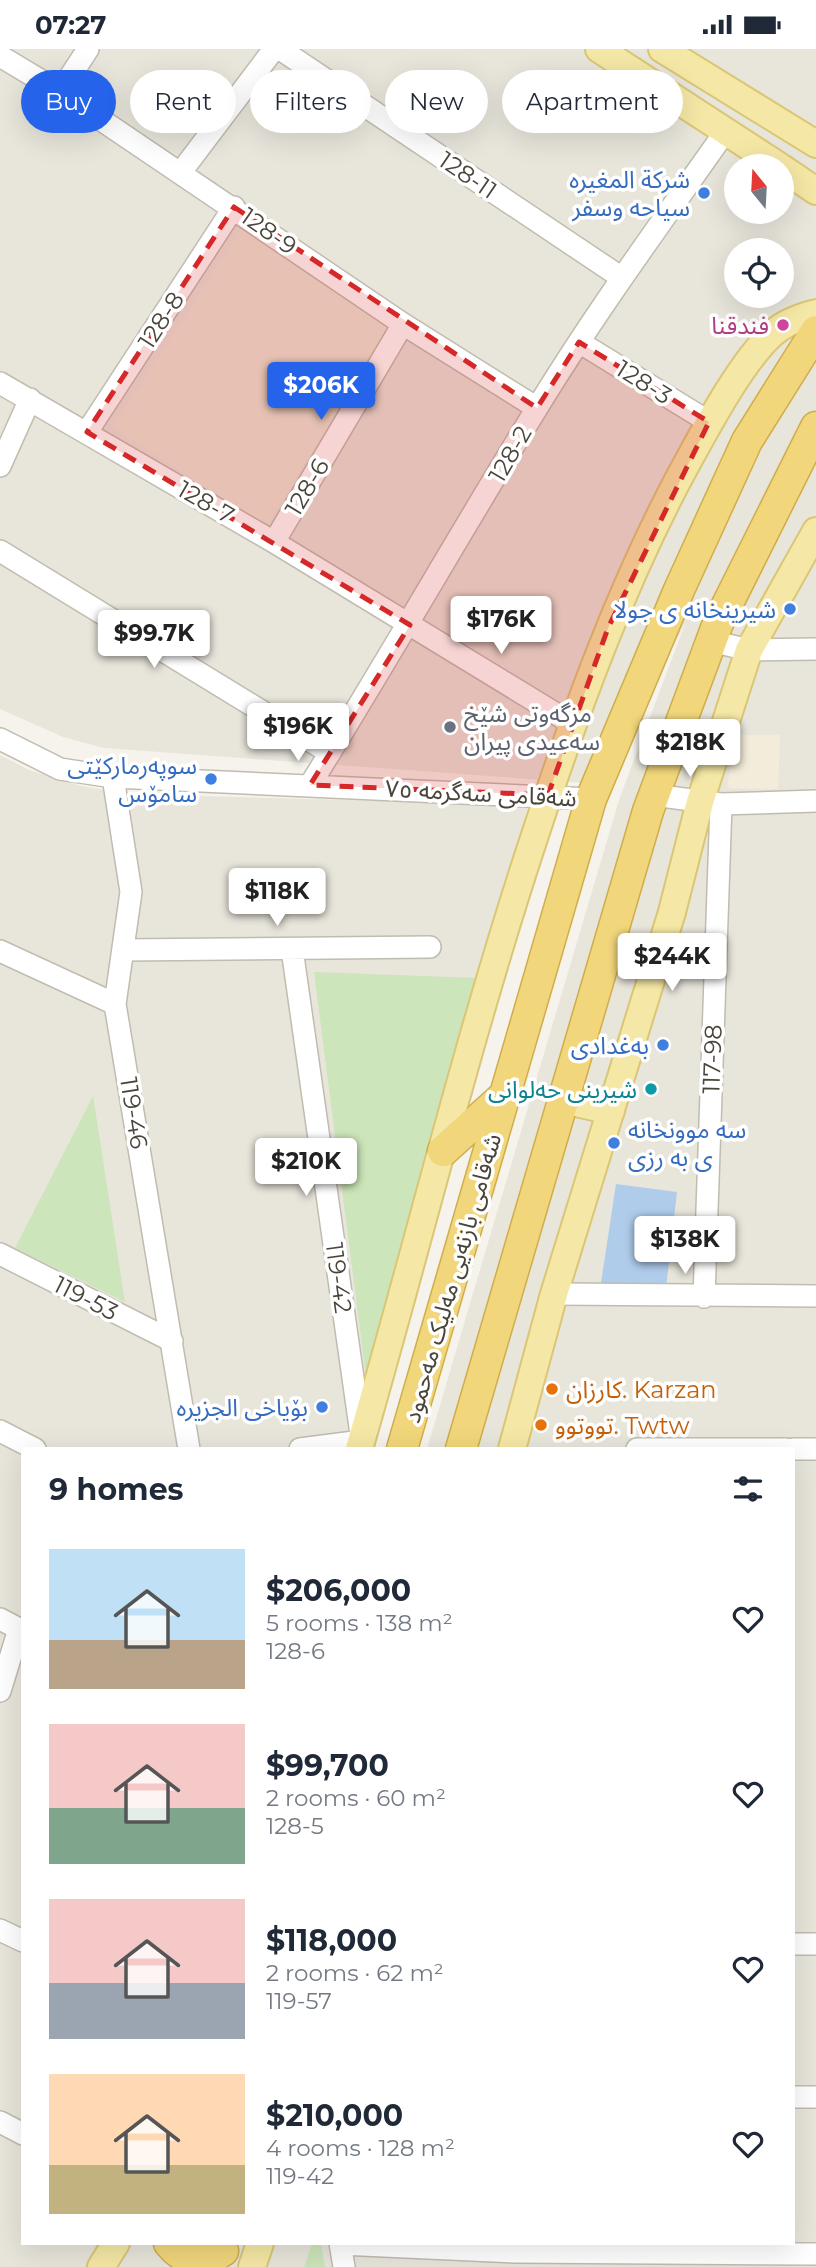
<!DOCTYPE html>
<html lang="en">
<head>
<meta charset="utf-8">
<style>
  :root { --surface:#fff; --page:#f6f6f7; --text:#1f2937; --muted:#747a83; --accent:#2563eb }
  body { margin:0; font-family:Montserrat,"Noto Sans Arabic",sans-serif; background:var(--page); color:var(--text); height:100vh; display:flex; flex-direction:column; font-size:26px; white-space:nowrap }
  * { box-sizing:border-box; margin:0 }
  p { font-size:23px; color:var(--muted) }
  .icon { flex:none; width:38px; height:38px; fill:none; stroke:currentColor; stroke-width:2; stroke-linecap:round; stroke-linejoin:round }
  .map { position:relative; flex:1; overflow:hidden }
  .sheet { position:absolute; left:21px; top:1398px; width:774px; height:798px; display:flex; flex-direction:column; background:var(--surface); border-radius:0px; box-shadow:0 7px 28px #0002 }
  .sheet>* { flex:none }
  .guide { position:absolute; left:21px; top:21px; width:775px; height:63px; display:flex; gap:14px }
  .needle { width:46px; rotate:342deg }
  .fabs { position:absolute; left:724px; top:105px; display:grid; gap:14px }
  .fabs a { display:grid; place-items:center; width:70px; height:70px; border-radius:50%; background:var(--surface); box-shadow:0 7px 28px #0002; font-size:35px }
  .price { position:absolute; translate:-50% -60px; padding:0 16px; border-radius:7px; background:#fff; color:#222; font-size:23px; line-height:46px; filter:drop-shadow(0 2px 4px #0008) }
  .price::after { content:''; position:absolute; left:50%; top:42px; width:21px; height:16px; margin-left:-10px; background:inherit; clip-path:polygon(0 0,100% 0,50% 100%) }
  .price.active { background:var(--accent); color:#fff }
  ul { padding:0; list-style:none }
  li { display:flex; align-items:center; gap:21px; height:175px; padding:0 28px }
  li span { display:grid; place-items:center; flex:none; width:196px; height:140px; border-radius:0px; color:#555 }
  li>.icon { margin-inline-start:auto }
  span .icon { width:84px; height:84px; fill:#fffc; stroke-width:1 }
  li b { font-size:30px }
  h2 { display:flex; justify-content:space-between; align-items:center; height:84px; padding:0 28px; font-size:30px }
  .chip { padding:0 24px; border-radius:32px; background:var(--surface); box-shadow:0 7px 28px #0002; font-size:24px; line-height:63px }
  .chip.active { background:var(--accent); color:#fff }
  .status { display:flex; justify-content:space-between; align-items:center; height:49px; padding:0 35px; background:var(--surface); direction:ltr }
  .status svg { height:19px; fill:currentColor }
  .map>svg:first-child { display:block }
  .residential { fill:#e8e5db; fill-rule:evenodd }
  .commercial { fill:#f4ecda }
  .education { fill:#ece9d8 }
  .green { fill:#cde5ba }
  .water { fill:#afcceb }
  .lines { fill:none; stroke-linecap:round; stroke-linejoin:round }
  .minor-casing { stroke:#c0bcb0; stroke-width:24 }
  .major-casing { stroke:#dac675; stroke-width:30 }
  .highway-casing { stroke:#d0ad4b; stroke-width:33 }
  .minor { stroke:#fff; stroke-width:21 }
  .major { stroke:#f5e7a5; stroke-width:26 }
  .highway { stroke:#f1d67b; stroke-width:30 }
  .marked { fill:#d62828; fill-opacity:0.2; stroke:#d62828; stroke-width:5; stroke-dasharray:14 9; stroke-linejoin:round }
  .shop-dot { fill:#3f7fe0; stroke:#fff; stroke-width:2.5 }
  .hotel-dot { fill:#d1479c; stroke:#fff; stroke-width:2.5 }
  .worship-dot { fill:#6b7280; stroke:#fff; stroke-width:2.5 }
  .culture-dot { fill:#0f9aa8; stroke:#fff; stroke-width:2.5 }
  .food-dot { fill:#e8710a; stroke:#fff; stroke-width:2.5 }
  .labels { text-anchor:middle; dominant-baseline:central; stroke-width:7; stroke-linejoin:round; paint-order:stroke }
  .street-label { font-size:24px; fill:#49453a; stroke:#fff }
  .shop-label { font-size:24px; fill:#366cbe; stroke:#fff; text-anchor:end }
  .hotel-label { font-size:24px; fill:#b23c85; stroke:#fff; text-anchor:end }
  .worship-label { font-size:24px; fill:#5b616d; stroke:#fff; text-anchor:start }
  .culture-label { font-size:24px; fill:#0d838f; stroke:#fff; text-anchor:end }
  .food-label { font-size:24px; fill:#c56008; stroke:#fff; text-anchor:start }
</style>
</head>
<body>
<div class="status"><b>07:27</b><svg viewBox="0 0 49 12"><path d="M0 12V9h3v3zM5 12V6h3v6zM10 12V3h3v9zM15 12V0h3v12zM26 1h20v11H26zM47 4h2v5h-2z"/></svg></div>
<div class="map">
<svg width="816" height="2218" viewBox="0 0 816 2218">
  <rect width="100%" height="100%" fill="#f5f3ec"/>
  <path class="residential" d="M0,0H816V2218H0V706L29,721L81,737L131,745L528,756L495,908L359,1400H23V2194H793V1400H427L619,751L685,575L598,735L104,699L63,688L0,660ZM737,117H782V163H737ZM737,201H782V247H737Z"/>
  <path class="commercial" d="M736,686H780L778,740L727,739Z"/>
  <path class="education" d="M243,178L390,276L266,477L113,378Z"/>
  <path class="green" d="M314,923L479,929L366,1327Z
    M93,1047L125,1253L15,1199Z
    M312,2195H321L325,2218H304Z"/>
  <path class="water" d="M616,1135L677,1143L666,1239L601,1234Z"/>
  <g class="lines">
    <defs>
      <path id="minor" d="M280,0L622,229
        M0,7L60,43L403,275L537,359
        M60,43L88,0
        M181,123L274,0
        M579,293L709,373
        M0,334L274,493L571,674
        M87,383L234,158
        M0,417L30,350
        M274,493L403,275
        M0,502L330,704
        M711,592L749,601L816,600
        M0,690L60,720L113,728L591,750
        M113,728L131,843L115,955L189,1400
        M310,736C388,611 460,484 537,359C595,264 661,174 725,83
        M654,746L721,755L816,752
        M292,900L362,1392L300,1400
        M124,901L430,898
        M0,902L115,955
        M0,1205L172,1292
        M554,1245L816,1247
        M704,1248L721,755
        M0,1382L35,1400
        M637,1400H786
        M793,1400H816
        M0,1570L23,1582
        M0,1642L19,1580
        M0,1881L23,1892
        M793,1895H816
        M793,2048H816
        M0,2073L23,2085
        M340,2194L344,2218
        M340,2195L515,2203L816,2205"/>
      <path id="major" d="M599,0L779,117
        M662,0L816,95
        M782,119L816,142
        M563,1051L611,1062
        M359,1400C419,1193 469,984 537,780C577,659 620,540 680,427C702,387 739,315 772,285C784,274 800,268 816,264
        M512,1400L554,1245L672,863L700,753L749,601L816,482
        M101,2218L116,2194
        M252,2218L260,2194"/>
      <path id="highway" d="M443,1102L505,1046
        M402,1400L591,750L679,541L747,392L816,282
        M461,1400L648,762L718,574L816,378
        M169,2194C184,2213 203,2215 223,2202"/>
    </defs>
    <use href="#minor" class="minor-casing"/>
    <use href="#major" class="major-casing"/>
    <use href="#highway" class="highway-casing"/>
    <use href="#minor" class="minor"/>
    <use href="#major" class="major"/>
    <use href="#highway" class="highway"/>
  </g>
  <path class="marked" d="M234,158L537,359L579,293L709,373L608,579L548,746L310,736L410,576L87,383Z"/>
  <g class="shop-dot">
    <circle cx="704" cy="144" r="7"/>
    <circle cx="790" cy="560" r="7"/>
    <circle cx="211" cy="730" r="7"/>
    <circle cx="663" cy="996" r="7"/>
    <circle cx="614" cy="1094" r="7"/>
    <circle cx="322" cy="1358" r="7"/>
  </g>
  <circle class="hotel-dot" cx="783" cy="276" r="7"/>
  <circle class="worship-dot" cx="450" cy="678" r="7"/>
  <circle class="culture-dot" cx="651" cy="1040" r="7"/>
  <g class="food-dot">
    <circle cx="552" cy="1340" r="7"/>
    <circle cx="541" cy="1376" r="7"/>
  </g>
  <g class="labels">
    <g class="street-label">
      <text transform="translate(468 126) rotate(34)">128-11</text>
      <text transform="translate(269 182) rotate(35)">128-9</text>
      <text transform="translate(161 271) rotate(-57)">128-8</text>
      <text transform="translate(644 333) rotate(32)">128-3</text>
      <text transform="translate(510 405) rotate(-60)">128-2</text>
      <text transform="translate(307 438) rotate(-59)">128-6</text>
      <text transform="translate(206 453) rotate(30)">128-7</text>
      <text transform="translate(481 744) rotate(3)">شەقامی سەگرمە ٧٥</text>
      <text transform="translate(712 1010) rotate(-88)">117-98</text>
      <text transform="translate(134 1064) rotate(81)">119-46</text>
      <text transform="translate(339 1229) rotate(82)">119-42</text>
      <text transform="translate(452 1229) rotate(-74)">شەقامی بازنەیی مەلیک مەحمود</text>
      <text transform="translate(86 1249) rotate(27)">119-53</text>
    </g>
    <g class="shop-label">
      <text x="690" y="130">شركة المغيره<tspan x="690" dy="28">سياحه وسفر</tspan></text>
      <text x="776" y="560">شیرینخانه ی جولا</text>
      <text x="197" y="716">سوپەرمارکێتی<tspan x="197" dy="28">سامۆس</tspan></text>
      <text x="649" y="996">بەغدادی</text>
      <text x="628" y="1080" text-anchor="start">سه موونخانه<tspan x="628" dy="28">ی به رزی</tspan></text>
      <text x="308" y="1358">بۆیاخی الجزیرە</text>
    </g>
    <g class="hotel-label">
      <text x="769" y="276">فندقنا</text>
    </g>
    <g class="worship-label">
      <text x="464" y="664">مزگەوتی شێخ<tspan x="464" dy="28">سەعیدی پیران</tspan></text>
    </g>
    <g class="culture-label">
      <text x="637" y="1040">شیرینی ‌حەلوانی</text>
    </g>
    <g class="food-label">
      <text x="566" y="1340">کارزان. Karzan</text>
      <text x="555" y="1376">تووتوو. Twtw</text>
    </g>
  </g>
</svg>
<div class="fabs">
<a><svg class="needle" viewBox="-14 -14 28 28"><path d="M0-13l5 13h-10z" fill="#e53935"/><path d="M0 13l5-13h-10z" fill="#747a83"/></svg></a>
<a><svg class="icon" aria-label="locate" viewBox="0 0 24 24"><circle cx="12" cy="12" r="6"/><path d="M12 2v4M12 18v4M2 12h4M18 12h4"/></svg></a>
</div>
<b class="price active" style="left:321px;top:373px">$206K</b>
<b class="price" style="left:501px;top:607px">$176K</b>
<b class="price" style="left:154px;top:621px">$99.7K</b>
<b class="price" style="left:298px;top:714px">$196K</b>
<b class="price" style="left:690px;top:730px">$218K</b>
<b class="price" style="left:277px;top:879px">$118K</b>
<b class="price" style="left:672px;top:944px">$244K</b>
<b class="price" style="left:306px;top:1149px">$210K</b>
<b class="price" style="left:685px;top:1227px">$138K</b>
<div class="guide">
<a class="chip active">Buy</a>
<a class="chip">Rent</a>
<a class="chip">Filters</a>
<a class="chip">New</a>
<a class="chip">Apartment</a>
</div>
<section class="sheet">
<h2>9 homes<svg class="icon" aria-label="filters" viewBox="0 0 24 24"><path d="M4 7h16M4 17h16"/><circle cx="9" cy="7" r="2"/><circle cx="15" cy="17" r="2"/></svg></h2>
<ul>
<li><span style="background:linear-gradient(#bfe0f5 65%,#b9a48a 0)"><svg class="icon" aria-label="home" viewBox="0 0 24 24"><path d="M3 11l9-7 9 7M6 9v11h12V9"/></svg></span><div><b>$206,000</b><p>5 rooms · 138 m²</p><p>128-6</p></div><svg class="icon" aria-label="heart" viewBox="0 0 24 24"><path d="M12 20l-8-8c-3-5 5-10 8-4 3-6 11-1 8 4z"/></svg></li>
<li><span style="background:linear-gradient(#f6c9c9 60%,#7fa58c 0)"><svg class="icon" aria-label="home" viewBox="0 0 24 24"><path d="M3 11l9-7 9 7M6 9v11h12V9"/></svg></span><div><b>$99,700</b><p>2 rooms · 60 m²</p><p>128-5</p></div><svg class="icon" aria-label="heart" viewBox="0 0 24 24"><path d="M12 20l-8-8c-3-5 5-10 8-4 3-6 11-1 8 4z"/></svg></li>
<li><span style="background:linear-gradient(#f6c9c9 60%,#9aa5b1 0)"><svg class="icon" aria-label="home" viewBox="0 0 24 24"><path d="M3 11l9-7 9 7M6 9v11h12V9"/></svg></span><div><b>$118,000</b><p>2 rooms · 62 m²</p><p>119-57</p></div><svg class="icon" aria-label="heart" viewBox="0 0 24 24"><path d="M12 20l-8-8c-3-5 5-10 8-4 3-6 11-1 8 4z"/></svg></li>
<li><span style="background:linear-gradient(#ffd9b3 65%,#c2b280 0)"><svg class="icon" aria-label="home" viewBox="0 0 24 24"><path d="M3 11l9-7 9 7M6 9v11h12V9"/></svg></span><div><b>$210,000</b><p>4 rooms · 128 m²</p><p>119-42</p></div><svg class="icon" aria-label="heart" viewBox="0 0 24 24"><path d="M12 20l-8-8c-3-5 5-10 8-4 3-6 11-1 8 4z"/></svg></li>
</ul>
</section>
</div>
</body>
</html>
